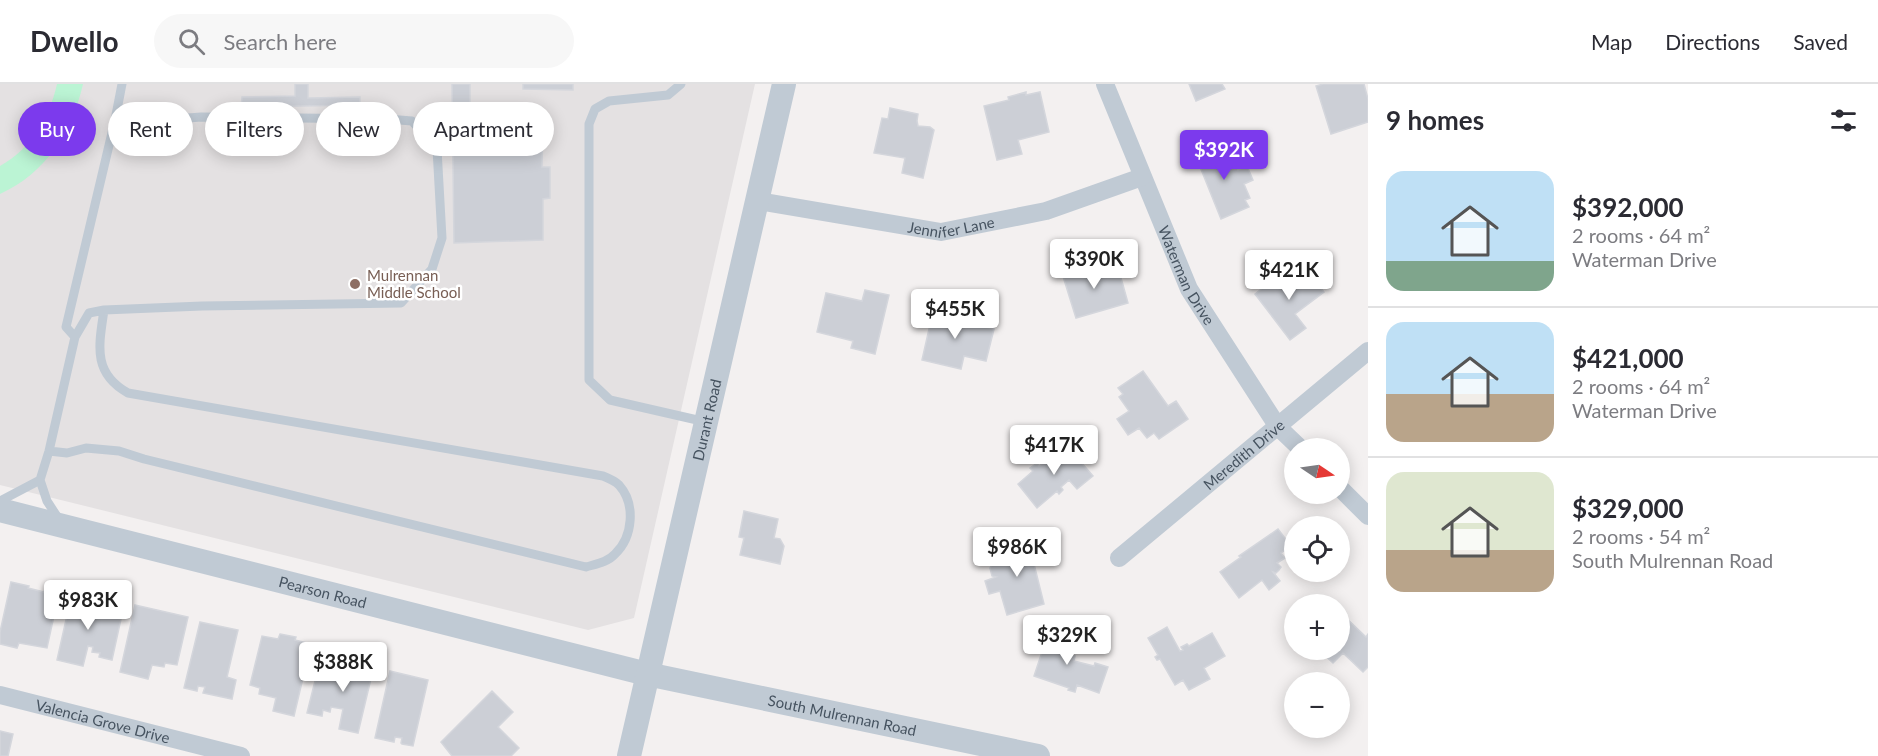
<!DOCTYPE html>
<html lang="en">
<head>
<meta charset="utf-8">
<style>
  :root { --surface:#fff; --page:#f7f7f7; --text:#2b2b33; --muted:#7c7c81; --line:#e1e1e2; --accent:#7c3aed }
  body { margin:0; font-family:Lato,sans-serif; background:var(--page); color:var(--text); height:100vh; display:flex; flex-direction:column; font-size:22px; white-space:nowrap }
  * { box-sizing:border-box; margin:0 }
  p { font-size:20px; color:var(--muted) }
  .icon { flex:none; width:33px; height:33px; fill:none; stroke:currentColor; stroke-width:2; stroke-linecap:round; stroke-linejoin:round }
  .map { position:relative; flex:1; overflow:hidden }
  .side { display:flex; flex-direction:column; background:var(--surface); width:510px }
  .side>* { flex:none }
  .guide { position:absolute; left:18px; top:18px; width:570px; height:54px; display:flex; gap:12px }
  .needle { width:39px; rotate:103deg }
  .tools { position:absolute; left:1284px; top:354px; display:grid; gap:12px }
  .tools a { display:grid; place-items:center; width:66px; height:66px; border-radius:50%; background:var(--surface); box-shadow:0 3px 15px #0003; font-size:30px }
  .price { position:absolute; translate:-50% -51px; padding:0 14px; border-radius:6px; background:#fff; color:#222; font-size:20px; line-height:39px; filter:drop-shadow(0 2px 3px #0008) }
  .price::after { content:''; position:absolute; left:50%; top:36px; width:18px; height:14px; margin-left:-9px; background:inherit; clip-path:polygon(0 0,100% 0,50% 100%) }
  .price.current { background:var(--accent); color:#fff }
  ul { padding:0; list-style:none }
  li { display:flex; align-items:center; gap:18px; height:150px; padding:0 18px }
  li+li { border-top:2px solid var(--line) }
  li span { display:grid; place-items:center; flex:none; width:168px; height:120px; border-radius:18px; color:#555 }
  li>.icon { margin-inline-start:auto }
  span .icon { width:72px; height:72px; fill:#fffc; stroke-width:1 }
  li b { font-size:26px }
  h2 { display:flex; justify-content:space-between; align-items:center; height:72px; padding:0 18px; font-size:26px }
  .chip { padding:0 21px; border-radius:27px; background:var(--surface); box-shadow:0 3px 15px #0003; font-size:21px; line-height:54px }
  .chip.current { background:var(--accent); color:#fff }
  header { display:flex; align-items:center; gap:36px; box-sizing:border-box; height:84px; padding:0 30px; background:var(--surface); border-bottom:2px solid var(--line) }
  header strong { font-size:28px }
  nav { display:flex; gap:33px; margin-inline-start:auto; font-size:21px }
  .search { width:420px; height:54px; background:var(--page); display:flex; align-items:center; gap:15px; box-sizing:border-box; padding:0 21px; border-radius:33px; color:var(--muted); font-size:22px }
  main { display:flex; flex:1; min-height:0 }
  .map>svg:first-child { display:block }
  .education { fill:#e4e1e2 }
  .green { fill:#bbf4d4 }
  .building { fill:#cccfd6; stroke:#d4d6dc; stroke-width:1.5 }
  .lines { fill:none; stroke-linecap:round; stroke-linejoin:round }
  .service { stroke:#c0cad4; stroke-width:9 }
  .minor { stroke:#c0cad4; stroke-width:18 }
  .tertiary { stroke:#c0cad4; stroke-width:24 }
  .education-dot { fill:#8d6e63; stroke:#fff; stroke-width:2 }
  .labels { text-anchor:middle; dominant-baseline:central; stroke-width:5; stroke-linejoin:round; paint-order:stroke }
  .street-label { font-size:15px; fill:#465360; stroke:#fff }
  .education-label { font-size:15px; fill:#785e54; stroke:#fff; text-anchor:start }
</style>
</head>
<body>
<header>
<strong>Dwello</strong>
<div class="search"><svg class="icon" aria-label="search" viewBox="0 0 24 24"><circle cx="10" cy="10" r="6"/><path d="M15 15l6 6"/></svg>Search here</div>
<nav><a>Map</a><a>Directions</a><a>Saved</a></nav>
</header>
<main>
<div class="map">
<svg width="1368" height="672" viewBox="0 0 1368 672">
  <rect width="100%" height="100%" fill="#f3f0f0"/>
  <path class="education" d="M0,0H755L634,534L588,546L0,401Z"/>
  <path class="green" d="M57,0H83C72,48 46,89 0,110V82C32,64 49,35 57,0Z"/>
  <path class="building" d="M295,0H308V14L360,13V21L241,23L242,13L295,12Z
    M452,0H470V43L543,39L542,83H550V114L543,115V156L454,159Z
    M523,0H573V6L523,5Z
    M1189,0H1222L1225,5L1196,17Z
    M1323,0H1364L1368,15V38L1331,50L1316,2Z
    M1026,8V11L1040,8L1049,48L1018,56L1022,70L997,76L984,22L1009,16L1008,13Z
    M890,24L918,30L917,37L918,42L930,43L934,46L923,94L902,89L905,74L874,69L882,34L888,35Z
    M1214,59L1222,79L1233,74L1238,86L1247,82L1253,96L1244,100L1250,114L1245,116L1249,123L1221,135L1194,68Z
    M1085,179L1089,191L1118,183L1128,219L1076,234L1061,186Z
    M1308,187L1324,208L1295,230L1306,244L1290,256L1255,210L1271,197L1273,200L1287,189L1294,197Z
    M865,206L889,211L875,270L851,264L853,257L817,248L826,209L862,217Z
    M934,223L954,228L953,235L964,238L966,230L973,232L971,240L994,245L986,277L964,272L961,285L922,276Z
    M1143,287L1168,322L1176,317L1188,335L1159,355L1154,349L1147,354L1139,344L1128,351L1117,335L1129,327L1119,313L1123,310L1118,304Z
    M1065,360L1093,392L1077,405L1069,396L1061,403L1063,406L1059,410L1057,407L1037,424L1018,400L1033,387L1030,384L1037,379L1039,382Z
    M744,427L778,435L774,454L780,455L784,462L780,480L740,471L744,454L739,453Z
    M1278,445L1291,462L1281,469L1285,474L1277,479L1281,483L1279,486L1276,489L1273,488L1280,497L1269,506L1262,496L1239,514L1220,488L1241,473L1239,472Z
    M1034,456L1041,477L1034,480L1044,520L1007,531L1000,507L989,510L985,497L996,493L992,492L990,484L992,480L1005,476L1000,462L1008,460L1009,464Z
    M11,498L29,502L28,504L44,508L45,505L59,509L47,564L19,559L17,564L0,560V548Z
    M72,509L103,516L99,530L121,535L112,576L99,573L100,569L92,568L93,563L88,562L83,582L57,576Z
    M135,521L188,533L177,581L165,579L164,583L152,581L148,595L120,588Z
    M1340,528L1366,553L1368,550V583L1363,588L1343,569L1333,579L1319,566H1340Z
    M200,538L238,546L227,593L236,596L232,615L203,609L205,603L198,602L197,607L184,604Z
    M1167,543L1180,567L1183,566L1181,563L1187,560L1189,562L1212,549L1225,572L1204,584L1210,595L1189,606L1183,596L1175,601L1160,575L1157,576L1155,573L1158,571L1148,554Z
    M1050,544L1069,550L1067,558L1070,559L1067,569L1075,572L1074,577L1094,582L1095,579L1108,583L1099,609L1077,601L1075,608L1068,606L1069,604L1034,592Z
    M280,550L296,553L295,556L311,560L294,632L273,627L276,614L259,610L260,604L250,601L262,552L278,555Z
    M344,575L374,582L358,649L339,645L343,625L331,623L330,628L323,626L322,632L307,629L318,585L341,591Z
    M390,587L428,596L413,662L402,660L401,659L402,654L395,653L394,658L375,654Z
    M492,607L513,628L498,643L519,664L511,672H452L441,658Z
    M0,647L13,650L8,672H0Z"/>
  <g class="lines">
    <path class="service" d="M681,0L668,11L609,17L595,25L589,40V296L610,316L706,338
      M115,36L122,0
      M49,367L67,369L86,364L119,367L144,375L586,483C596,480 608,478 615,470C633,453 636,420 619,401C615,397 608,394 603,392L128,309C92,289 99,261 104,226
      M0,417L40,396
      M60,437L47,417L40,396L49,367L75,253L89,229L104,226L202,222L401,219L432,185L442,154L437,65L412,37L387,35L201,33L136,38L115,36L66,243L75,253"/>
    <g class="minor">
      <path id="s1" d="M1105,0L1189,205L1278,343L1300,364"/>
      <path id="s2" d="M758,117L941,148L1046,127L1142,93"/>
      <path d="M1340,404L1368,432"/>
      <path id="s3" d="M1119,474L1368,267"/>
      <path id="s4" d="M0,611L241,672"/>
    </g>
    <g class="tertiary">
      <path id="s5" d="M0,426L647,590L1038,672"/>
      <path id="s6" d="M629,672L784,0"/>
    </g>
  </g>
  <circle class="education-dot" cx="355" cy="200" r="6"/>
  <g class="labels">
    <g class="street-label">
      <text stroke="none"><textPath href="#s2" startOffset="196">Jennifer Lane</textPath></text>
      <text stroke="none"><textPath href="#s1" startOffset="208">Waterman Drive</textPath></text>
      <text stroke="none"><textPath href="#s6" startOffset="345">Durant Road</textPath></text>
      <text stroke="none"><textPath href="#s3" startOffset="162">Meredith Drive</textPath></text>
      <text stroke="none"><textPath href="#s5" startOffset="333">Pearson Road</textPath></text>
      <text stroke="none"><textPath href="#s5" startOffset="867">South Mulrennan Road</textPath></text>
      <text stroke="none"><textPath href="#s4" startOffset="106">Valencia Grove Drive</textPath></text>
    </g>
    <g class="education-label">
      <text x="367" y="191">Mulrennan<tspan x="367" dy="17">Middle School</tspan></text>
    </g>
  </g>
</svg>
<div class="tools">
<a><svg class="needle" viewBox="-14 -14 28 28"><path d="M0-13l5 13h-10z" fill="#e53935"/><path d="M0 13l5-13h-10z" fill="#7c7c81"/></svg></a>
<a><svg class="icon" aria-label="locate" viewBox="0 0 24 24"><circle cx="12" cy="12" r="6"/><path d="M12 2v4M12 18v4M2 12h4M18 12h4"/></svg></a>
<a>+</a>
<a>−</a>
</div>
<b class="price current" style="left:1224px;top:97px">$392K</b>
<b class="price" style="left:1094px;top:206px">$390K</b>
<b class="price" style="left:1289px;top:217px">$421K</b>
<b class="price" style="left:955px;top:256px">$455K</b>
<b class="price" style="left:1054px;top:392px">$417K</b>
<b class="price" style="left:1017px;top:494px">$986K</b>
<b class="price" style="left:88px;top:547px">$983K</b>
<b class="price" style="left:1067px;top:582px">$329K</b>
<b class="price" style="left:343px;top:609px">$388K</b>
<div class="guide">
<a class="chip current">Buy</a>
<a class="chip">Rent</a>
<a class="chip">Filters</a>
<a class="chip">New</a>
<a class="chip">Apartment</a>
</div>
</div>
<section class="side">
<h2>9 homes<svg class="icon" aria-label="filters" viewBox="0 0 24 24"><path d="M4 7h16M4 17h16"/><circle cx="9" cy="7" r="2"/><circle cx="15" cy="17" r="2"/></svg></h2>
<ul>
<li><span style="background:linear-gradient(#bfe0f5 75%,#7fa58c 0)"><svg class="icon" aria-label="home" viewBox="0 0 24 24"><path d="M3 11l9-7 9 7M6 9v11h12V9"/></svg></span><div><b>$392,000</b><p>2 rooms · 64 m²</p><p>Waterman Drive</p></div></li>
<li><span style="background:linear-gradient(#bfe0f5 60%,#b9a48a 0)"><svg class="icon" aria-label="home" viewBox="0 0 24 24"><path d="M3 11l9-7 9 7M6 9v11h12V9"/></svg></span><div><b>$421,000</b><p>2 rooms · 64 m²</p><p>Waterman Drive</p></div></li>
<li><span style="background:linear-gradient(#dfe7d0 65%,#b9a48a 0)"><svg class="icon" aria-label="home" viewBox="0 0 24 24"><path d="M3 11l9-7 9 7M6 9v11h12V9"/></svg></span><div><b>$329,000</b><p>2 rooms · 54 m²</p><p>South Mulrennan Road</p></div></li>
</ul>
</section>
</main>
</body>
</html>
